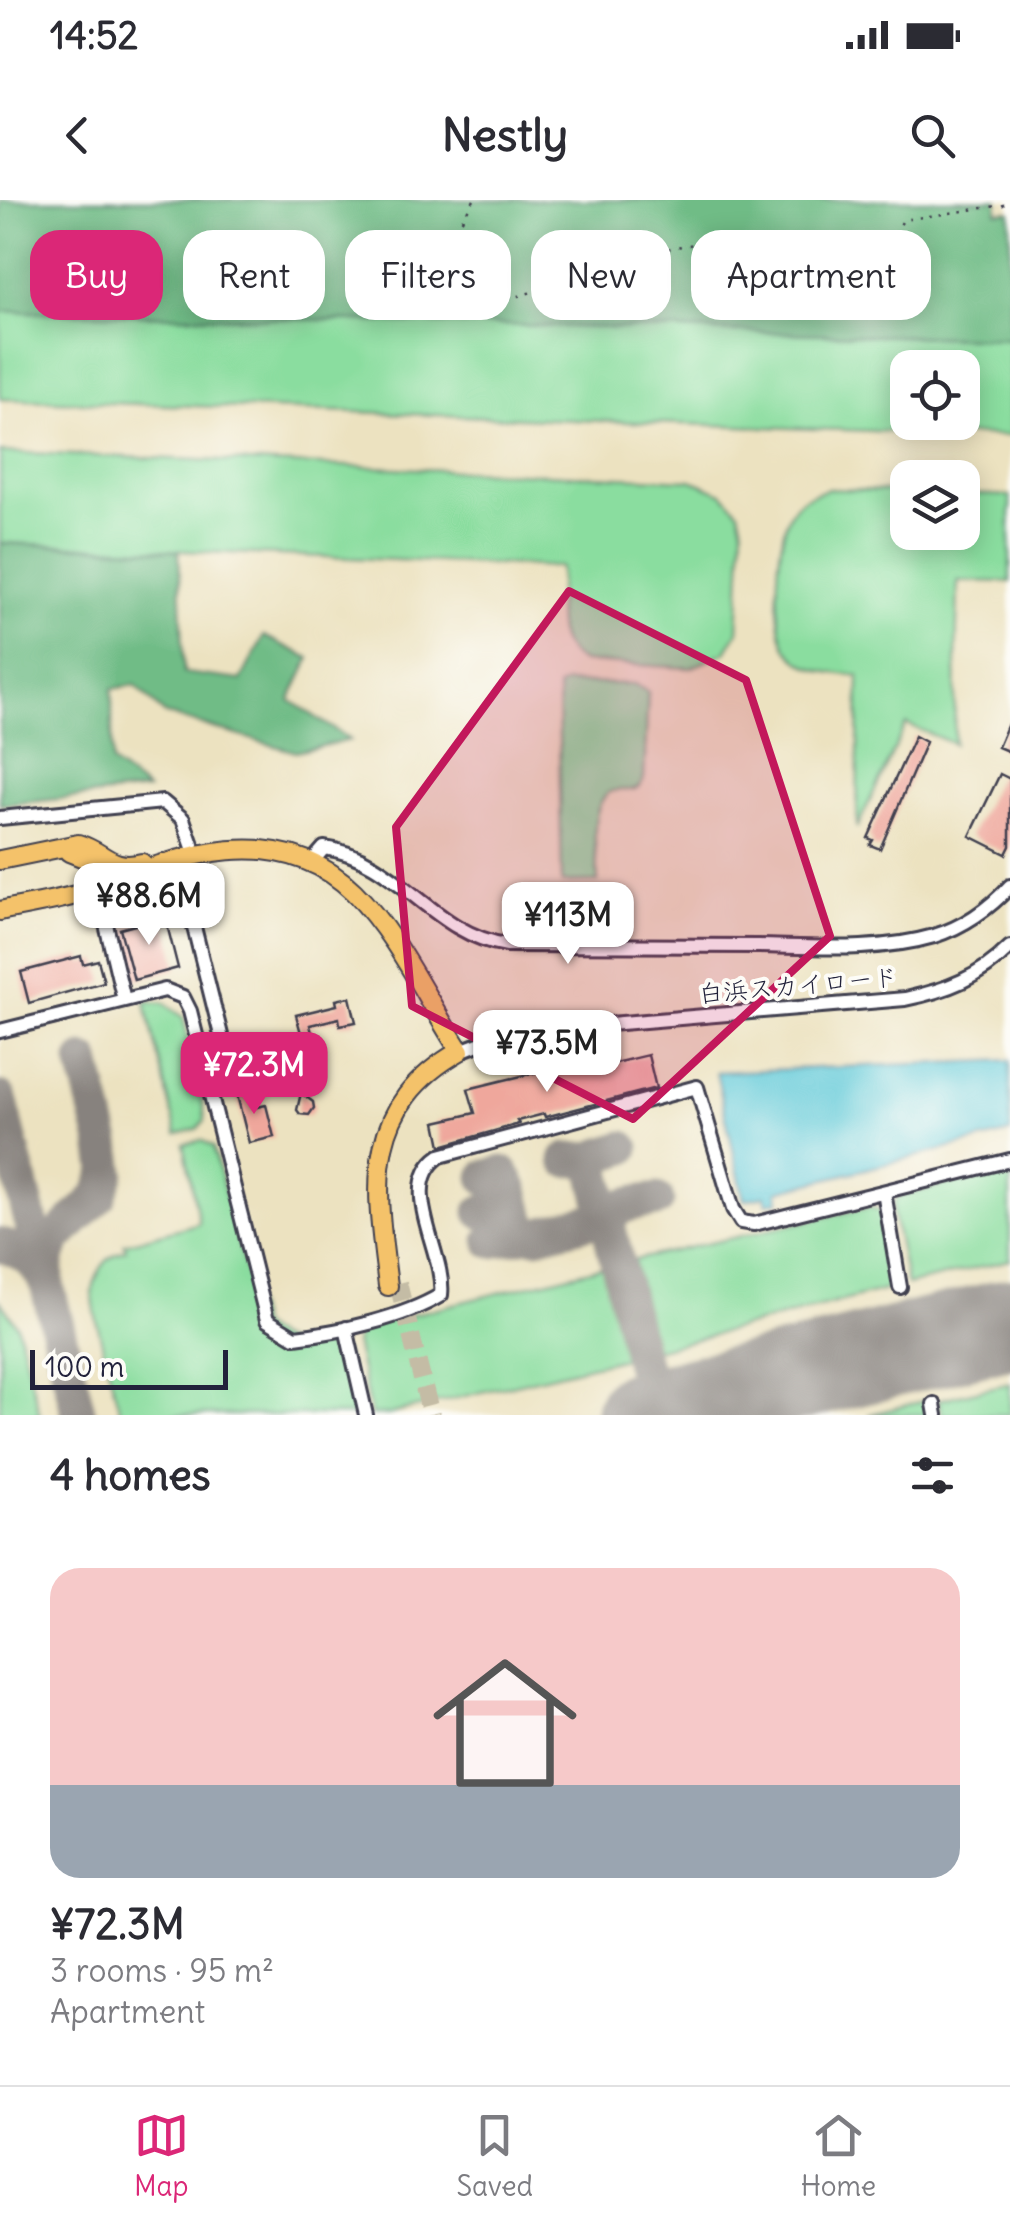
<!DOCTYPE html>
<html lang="en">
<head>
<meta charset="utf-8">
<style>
  :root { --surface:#fff; --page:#f7f7f7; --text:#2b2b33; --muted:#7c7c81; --line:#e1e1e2; --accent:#db2777 }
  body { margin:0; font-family:Delius,"Klee One",sans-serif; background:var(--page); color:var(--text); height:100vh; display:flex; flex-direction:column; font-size:38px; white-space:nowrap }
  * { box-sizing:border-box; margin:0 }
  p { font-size:32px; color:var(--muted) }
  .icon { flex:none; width:55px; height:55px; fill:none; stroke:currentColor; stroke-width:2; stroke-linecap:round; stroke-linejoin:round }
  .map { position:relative; height:1215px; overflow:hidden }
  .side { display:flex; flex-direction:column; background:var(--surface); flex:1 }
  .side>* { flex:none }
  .banner { position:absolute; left:30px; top:30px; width:950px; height:90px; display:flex; gap:20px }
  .tools { position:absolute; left:890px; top:150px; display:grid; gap:20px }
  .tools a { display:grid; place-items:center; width:90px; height:90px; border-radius:20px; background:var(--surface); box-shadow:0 5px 25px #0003; font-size:50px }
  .scale { position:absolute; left:30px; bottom:25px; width:198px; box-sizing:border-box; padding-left:10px; border:5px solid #22223b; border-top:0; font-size:28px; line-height:35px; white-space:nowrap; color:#22223b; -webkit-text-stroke:8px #fdfcf7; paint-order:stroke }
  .price { position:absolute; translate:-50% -85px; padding:0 22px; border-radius:20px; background:#fff; color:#222; font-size:32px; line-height:65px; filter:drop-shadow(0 2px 5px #0008) }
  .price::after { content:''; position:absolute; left:50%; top:60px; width:30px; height:22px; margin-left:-15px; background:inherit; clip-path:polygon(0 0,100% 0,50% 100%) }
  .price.on { background:var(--accent); color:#fff }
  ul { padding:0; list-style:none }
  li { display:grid; align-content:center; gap:20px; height:530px; padding:0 50px }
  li+li { border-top:2px solid var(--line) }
  li span { display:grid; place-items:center; height:310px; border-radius:30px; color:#555 }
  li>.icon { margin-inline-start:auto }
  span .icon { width:180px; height:180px; fill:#fffc; stroke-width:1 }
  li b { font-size:42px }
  h2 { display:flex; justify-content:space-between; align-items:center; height:120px; padding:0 50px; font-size:42px }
  .tag { padding:0 35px; border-radius:30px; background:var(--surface); box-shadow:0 5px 25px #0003; font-size:35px; line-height:90px }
  .tag.on { background:var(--accent); color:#fff }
  .status { display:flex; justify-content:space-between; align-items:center; height:70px; padding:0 50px; background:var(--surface); direction:ltr }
  .status svg { height:28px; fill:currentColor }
  header { display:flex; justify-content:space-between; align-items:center; height:130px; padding:0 50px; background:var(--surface); font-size:45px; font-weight:700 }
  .dock { display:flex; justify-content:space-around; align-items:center; height:140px; border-top:2px solid var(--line); background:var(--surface); font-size:28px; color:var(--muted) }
  .dock a { display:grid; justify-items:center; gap:5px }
  .dock .on { color:var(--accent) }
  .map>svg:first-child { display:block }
  .green { fill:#8add9f; stroke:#56806d; stroke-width:2.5; fill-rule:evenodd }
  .forest { fill:#6fbc86; stroke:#486f60; stroke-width:2.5 }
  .water { fill:#5ec9d8; stroke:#40768a; stroke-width:2.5 }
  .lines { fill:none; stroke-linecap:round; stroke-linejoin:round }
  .taxiway { stroke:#87827e; stroke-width:35 }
  .runway { stroke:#87827e; stroke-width:90 }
  .building { fill:#efa79c }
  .major-tunnel { stroke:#c4bca5; stroke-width:18; stroke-dasharray:18 9; stroke-linecap:butt }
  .minor-casing { stroke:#403f4f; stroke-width:18 }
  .major-casing { stroke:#403f4f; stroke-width:22 }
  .path { stroke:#403f4f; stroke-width:2.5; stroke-dasharray:2.5 8; stroke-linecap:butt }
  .minor { stroke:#fff; stroke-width:12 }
  .major { stroke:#f4c26a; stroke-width:18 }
  .marked { fill:#c2185b; fill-opacity:0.2; stroke:#c2185b; stroke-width:8; stroke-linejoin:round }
  .labels { text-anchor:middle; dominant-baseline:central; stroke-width:8; stroke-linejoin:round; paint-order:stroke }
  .street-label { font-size:25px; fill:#22223b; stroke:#fdfcf7 }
</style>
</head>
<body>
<div class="status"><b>14:52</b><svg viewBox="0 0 49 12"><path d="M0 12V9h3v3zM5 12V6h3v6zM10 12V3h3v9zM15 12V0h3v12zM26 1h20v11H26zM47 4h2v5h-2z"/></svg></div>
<header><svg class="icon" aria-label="back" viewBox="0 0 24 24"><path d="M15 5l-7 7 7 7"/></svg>Nestly<svg class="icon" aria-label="search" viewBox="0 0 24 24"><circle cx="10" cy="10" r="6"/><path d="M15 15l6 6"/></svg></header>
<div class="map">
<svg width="1010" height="1215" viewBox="0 0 1010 1215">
  <rect width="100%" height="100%" fill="#fdfcf7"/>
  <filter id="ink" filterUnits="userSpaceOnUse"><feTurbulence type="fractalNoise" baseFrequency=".01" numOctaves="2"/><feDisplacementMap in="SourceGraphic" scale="20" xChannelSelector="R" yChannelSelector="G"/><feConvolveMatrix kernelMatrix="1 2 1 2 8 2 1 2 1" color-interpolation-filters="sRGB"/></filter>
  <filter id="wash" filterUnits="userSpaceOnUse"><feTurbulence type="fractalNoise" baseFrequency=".0048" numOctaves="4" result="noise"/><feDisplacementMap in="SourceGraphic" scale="40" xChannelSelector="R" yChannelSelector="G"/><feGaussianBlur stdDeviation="2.25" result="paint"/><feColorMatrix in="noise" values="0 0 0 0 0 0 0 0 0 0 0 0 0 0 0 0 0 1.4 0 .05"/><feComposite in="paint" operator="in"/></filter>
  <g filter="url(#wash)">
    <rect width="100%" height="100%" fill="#ece2c0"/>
    <path class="green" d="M0,111L1010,139V236L0,199ZM908,168H962V222H908Z
      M0,252L691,280L722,293L739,311L743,328L738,432L726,452L691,468L583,462C545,444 561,402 560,367L0,343Z
      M829,289L907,292L908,332H962L963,294L1010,296V382L958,381L954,544L906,524L857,628L859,476C834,473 806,473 788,450C771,428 776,328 794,307C802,297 817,293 829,289Z
      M567,483L634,484L648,492L644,578C636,600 618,582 605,596C588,616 597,658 598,682L562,683L558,487Z
      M145,801L164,803L183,817L204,910L205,920L197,929L177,934Z
      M202,940L213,947L260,1125C284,1150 301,1146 332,1140C354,1157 354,1188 359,1215H121C115,1193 90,1106 93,1090C97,1070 107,1055 126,1050L124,1044L199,1023L184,944Z
      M1010,968V1060L907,1085L893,1014L894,1001L900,996Z
      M870,1007L879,1010L885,1020L896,1087L655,1150L634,1060Z
      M606,1066L624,1158L386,1215H371L355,1143L358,1133L366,1126Z
      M0,1101L17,1125L40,1215H0Z
      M1010,1183V1215H942L938,1200Z
      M927,1200L931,1215H868Z"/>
    <path class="forest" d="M0,0H998L997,12L1010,11V139L0,111Z
      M0,343L179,351L184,473L241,480L264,436L310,458L290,500L350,540L296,552L164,514L135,485L112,489V563L147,590L0,605Z"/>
    <path class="water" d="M1010,860V933L778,991L779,1001L767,1003L765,996L744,1000L716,872Z"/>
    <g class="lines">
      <path class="taxiway" d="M0,899L44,1074
        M567,960L590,959L594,967L654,1212
        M594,967L596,957L623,948
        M486,977L502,973C517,989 514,1015 526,1034L536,1035L595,1020H602L608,1026C613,1002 636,1003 657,1000
        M482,1012L499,1007L518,1014
        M492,1041L526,1034
        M0,1045C21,1051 34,1060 44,1079
        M79,1215L47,1085V1061L54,1040L99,996L108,972L104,942L84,861"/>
      <path class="runway" d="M640,1215L1010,1123"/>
    </g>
    <g id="blocks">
      <path class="building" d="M1010,519V552L998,547Z
        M915,536L926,542L880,649L870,645L873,640L868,638Z
        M1000,574L1010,579V646L1006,654L970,636Z
        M165,717L178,768L134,780L120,729Z
        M81,756L83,764L98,760L104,782L29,803L21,772Z
        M350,797L356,822L340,825L339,818L310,825L319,860L306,864L310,882L296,885L287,848L304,844L296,815L337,805L336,800Z
        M648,855L656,888L545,917L544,914L517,921L519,924L441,946L436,922L475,913L468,889L599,857L602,866Z
        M253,888L257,907L266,905L274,937L249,943L236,891Z
        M301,893L313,902L314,908L309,915L300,914L297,910Z"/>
    </g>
  </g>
  <g filter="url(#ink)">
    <use href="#blocks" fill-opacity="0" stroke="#403f4f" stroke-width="2.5"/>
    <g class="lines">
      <path class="major-tunnel" d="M398,1083L431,1215"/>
      <defs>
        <path id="minor" d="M0,618L163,602L183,619L195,653
          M177,659L232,879
          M311,663L324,648C397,657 433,735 507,745C591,746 675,746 759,746C816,747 879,752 934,736C963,727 990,708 1010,686
          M131,682L171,675L182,680
          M102,687H97L124,800
          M0,831L165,790L183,797L190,811L267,1120L295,1137C339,1132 403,1118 441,1095C446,1053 396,986 440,956L697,887L733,1009L741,1022L754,1024L1010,960
          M460,851L489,840L539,830L905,799C947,790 979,778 1010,747
          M207,885L280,870
          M884,992L900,1087
          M346,1128L366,1215
          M934,1204L936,1215"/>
        <path id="major" d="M69,652L89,660L97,687
          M0,660L78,644C106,652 110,671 142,663
          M0,711C31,704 67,700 97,688C179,655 280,619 354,692C398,736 426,799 460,851C360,908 376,989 388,1086"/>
      </defs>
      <use href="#minor" class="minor-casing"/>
      <use href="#major" class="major-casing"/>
      <path class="path" d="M474,0L423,83L425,101C483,128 628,48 698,44C729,42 757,56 785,68C793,72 804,79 813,80C830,83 864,69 877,58C888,49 896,32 903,20L1010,4"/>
      <use href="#minor" class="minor"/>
      <use href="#major" class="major"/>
    </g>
  </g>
  <path class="marked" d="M569,391L746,480L830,736L633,919L412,806L396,627Z"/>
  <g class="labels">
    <g class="street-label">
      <text transform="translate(798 785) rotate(-5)">白浜スカイロード</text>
    </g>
  </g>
</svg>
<div class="tools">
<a><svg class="icon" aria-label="locate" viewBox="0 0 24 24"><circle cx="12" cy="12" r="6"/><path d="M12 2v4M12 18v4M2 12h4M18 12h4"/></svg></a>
<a><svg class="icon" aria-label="layers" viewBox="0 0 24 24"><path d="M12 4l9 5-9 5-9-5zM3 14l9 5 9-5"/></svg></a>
</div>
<div class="scale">100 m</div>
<b class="price" style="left:149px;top:748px">¥88.6M</b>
<b class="price" style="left:568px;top:767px">¥113M</b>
<b class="price" style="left:547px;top:895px">¥73.5M</b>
<b class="price on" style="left:254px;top:917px">¥72.3M</b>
<div class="banner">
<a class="tag on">Buy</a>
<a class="tag">Rent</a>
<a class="tag">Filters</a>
<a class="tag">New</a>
<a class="tag">Apartment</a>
</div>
</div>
<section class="side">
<h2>4 homes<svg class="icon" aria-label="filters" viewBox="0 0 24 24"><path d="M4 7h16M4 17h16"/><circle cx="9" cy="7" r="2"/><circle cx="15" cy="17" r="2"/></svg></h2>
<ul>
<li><span style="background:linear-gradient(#f6c9c9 70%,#9aa5b1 0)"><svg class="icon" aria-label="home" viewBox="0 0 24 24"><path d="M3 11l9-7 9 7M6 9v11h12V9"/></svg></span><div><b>¥72.3M</b><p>3 rooms · 95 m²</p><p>Apartment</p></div></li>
</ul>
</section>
<nav class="dock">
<a class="on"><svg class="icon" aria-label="map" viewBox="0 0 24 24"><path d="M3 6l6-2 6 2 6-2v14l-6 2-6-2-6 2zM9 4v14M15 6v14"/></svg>Map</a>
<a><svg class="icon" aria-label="saved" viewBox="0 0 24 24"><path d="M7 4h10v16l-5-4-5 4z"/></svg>Saved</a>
<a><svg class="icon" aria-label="home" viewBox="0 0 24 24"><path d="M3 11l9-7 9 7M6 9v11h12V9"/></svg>Home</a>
</nav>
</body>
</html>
